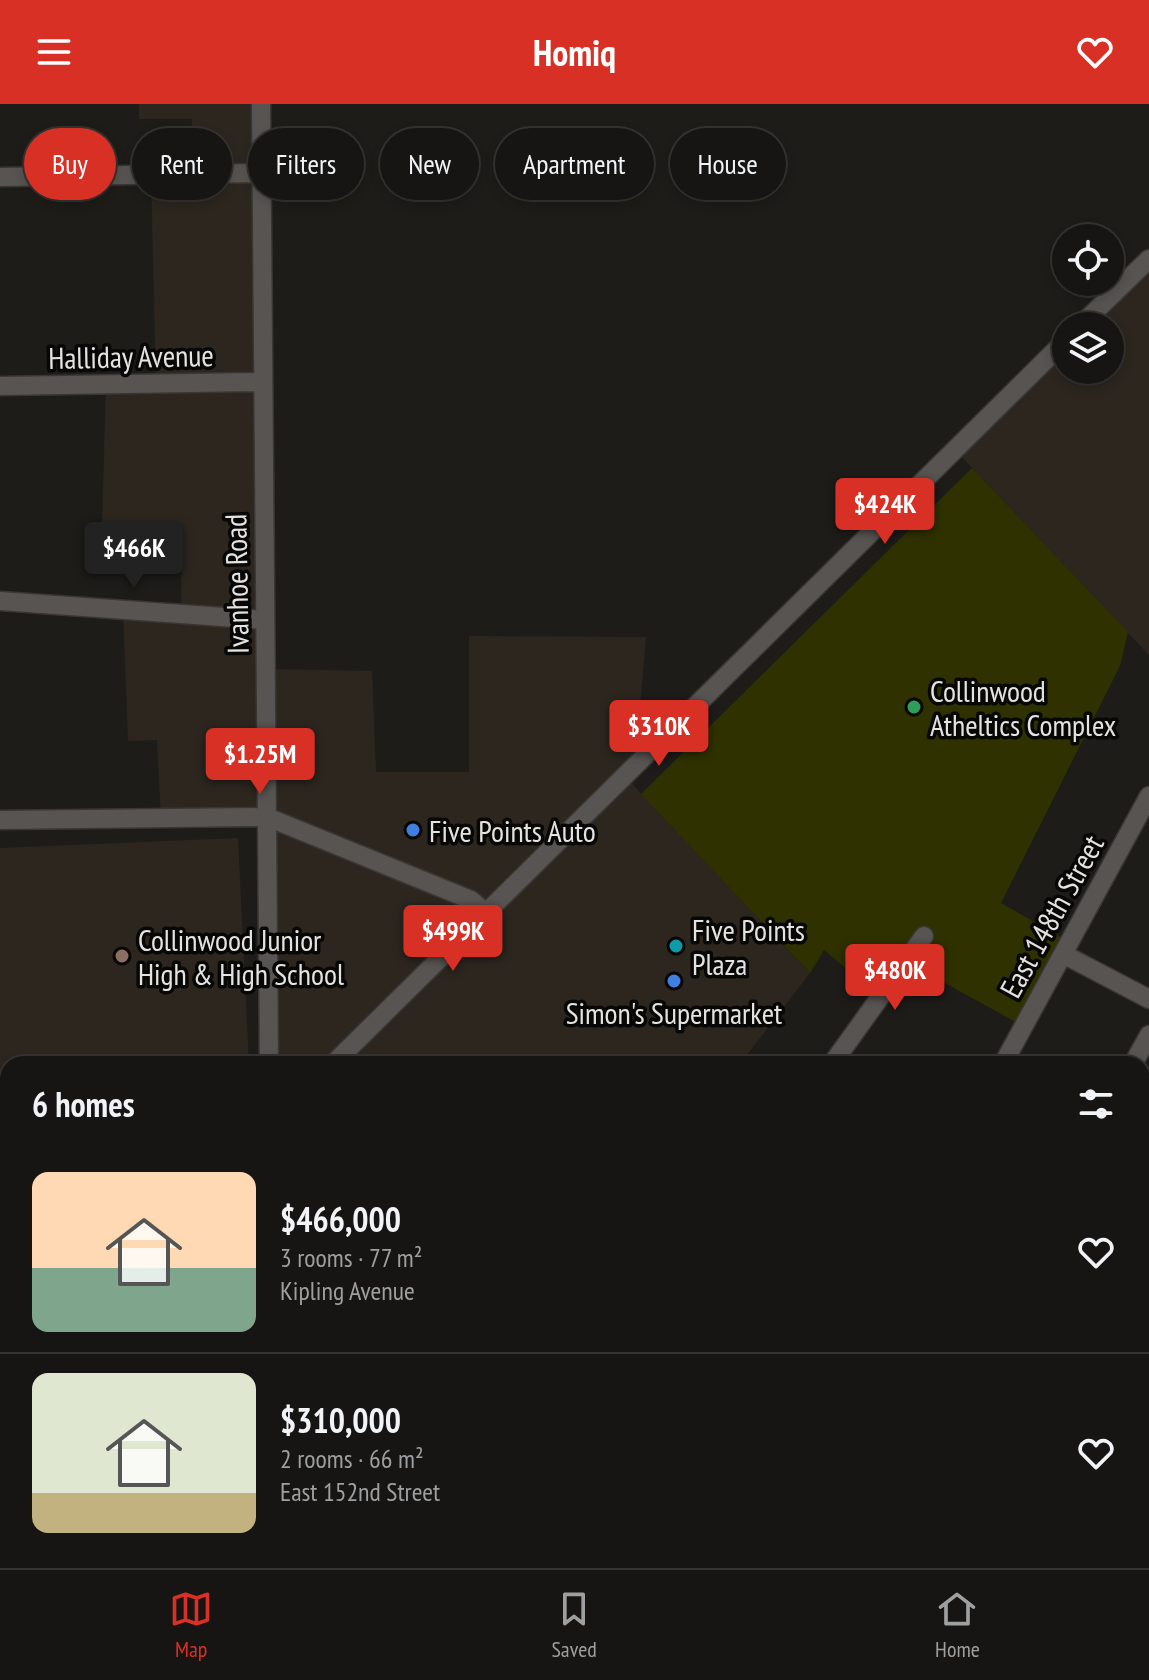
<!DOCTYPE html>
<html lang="en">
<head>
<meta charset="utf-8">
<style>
  :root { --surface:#161513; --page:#1f1e1c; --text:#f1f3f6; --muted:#9e9fa0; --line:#353433; --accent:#d93025 }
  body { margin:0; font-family:"PT Sans Narrow",sans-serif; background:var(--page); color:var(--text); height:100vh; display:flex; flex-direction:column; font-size:30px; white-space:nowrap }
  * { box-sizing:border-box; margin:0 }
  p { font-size:26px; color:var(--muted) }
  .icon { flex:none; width:44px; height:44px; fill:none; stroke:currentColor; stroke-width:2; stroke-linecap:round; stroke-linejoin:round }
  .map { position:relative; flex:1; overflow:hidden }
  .details { position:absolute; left:0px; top:952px; width:1150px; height:512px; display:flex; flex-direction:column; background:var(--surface); border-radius:24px 24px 0 0; box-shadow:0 4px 12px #0003,0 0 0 2px var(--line) }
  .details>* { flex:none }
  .guide { position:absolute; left:24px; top:24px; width:1102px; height:72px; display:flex; gap:16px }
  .controls { position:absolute; left:1052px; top:120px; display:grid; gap:16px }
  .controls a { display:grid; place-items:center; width:72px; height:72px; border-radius:50%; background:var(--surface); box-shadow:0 4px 12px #0003,0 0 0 2px var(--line); font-size:40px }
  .price { position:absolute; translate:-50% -68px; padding:0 18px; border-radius:8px; background:var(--accent); color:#fff; font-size:26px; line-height:52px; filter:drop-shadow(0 2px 4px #0008) }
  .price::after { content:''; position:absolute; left:50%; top:48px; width:24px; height:18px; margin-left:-12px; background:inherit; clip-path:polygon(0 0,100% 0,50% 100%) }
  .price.on { background:#222; color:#fff }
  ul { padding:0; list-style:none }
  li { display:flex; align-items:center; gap:24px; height:200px; padding:0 32px }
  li+li { border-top:2px solid var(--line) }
  li span { display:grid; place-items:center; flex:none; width:224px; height:160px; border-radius:16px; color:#555 }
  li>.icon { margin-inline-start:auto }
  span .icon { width:96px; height:96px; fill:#fffc; stroke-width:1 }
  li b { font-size:34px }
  h2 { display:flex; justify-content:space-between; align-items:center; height:96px; padding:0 32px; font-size:34px }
  .pill { padding:0 28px; border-radius:36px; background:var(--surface); box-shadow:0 4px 12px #0003,0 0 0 2px var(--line); font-size:28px; line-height:72px }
  .pill.on { background:var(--accent); color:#fff }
  header { display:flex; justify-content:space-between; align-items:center; height:104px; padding:0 32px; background:var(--accent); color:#fff; font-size:36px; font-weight:800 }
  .tabs { display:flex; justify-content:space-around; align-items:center; height:112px; border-top:2px solid var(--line); background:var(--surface); font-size:22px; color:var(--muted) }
  .tabs a { display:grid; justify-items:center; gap:4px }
  .tabs .on { color:var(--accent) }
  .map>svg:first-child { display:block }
  .built { fill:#2c261f }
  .green { fill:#2f3100 }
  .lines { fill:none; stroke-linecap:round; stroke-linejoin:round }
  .minor-casing { stroke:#393735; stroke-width:21 }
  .minor { stroke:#575451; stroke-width:18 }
  .leisure-dot { fill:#2e9e5b; stroke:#070706; stroke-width:3 }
  .shop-dot { fill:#3f7fe0; stroke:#070706; stroke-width:3 }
  .culture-dot { fill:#0f9aa8; stroke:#070706; stroke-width:3 }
  .education-dot { fill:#8d6e63; stroke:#070706; stroke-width:3 }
  .labels { text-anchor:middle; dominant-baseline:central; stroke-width:7; stroke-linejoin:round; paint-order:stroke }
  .street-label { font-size:30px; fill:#e5e3e1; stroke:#070706 }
  .poi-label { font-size:30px; fill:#e5e3e1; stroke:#070706; text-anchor:start }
</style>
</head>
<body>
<header><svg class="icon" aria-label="menu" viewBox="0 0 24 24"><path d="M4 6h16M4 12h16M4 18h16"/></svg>Homiq<svg class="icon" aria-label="heart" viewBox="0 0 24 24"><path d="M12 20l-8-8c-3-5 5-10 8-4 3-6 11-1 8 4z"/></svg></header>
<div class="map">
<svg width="1149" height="1464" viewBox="0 0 1149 1464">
  <rect width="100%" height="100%" fill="#1e1c19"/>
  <path class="built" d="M139,0H261L265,565L372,567L376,668H469V532L646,533L635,658L623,670L810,869L740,960H269L267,714H161L157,636L128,637L123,506L181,510L182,422L102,421L106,280L156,279L151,70L191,69L192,15H139Z
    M1149,155V551L954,345L1066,236V266H1110V222H1080Z
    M238,734L249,960H8V1024H0V744Z
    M0,1038H8V1441L0,1449Z
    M51,1456H121L129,1464H59Z
    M762,1456H1052L1067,1464H770Z"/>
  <path class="green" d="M972,364L1128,528L1120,562L1001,799L1069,838L1023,922L892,850L867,882L824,846L810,869L641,690Z"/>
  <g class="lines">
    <defs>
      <path id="minor" d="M261,0L269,960
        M0,73L261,69
        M1080,222L1149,155
        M0,282L262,278
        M0,497L265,516
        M0,716L267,713L471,796L485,808
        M1063,850L1149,895
        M333,960L1066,236
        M832,960L924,832
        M1003,960L1149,692
        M1133,960L1149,931
        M0,1038H8
        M1142,1209L1149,1196
        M0,1287L8,1279
        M1052,1456L1067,1464
        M131,1464L139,1456
        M426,1464L434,1456
        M720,1464L728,1456
        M1011,1464L1017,1456"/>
    </defs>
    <use href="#minor" class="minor-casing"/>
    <use href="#minor" class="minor"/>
  </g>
  <circle class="leisure-dot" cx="914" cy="603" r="8"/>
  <g class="shop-dot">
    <circle cx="413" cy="726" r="8"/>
    <circle cx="674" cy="877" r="8"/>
  </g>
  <circle class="culture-dot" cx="676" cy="842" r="8"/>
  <circle class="education-dot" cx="122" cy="852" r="8"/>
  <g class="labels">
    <g class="street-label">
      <text transform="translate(131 252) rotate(-1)">Halliday Avenue</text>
      <text transform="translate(236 480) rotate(-91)">Ivanhoe Road</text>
      <text transform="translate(1051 812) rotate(-61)">East 148th Street</text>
    </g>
    <g class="poi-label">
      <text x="930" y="586">Collinwood<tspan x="930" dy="34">Atheltics Complex</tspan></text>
      <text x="429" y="726">Five Points Auto</text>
      <text x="692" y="825">Five Points<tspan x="692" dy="34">Plaza</tspan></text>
      <text x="138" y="835">Collinwood Junior<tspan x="138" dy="34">High &amp; High School</tspan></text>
      <text x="674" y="908" text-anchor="middle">Simon's Supermarket</text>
    </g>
  </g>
</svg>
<div class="controls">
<a><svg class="icon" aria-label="locate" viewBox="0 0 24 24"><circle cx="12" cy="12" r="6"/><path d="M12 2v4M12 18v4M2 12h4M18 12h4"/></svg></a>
<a><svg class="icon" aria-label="layers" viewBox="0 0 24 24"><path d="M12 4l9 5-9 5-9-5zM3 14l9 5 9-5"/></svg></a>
</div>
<b class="price" style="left:885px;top:442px">$424K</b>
<b class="price on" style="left:134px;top:486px">$466K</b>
<b class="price" style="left:659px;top:664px">$310K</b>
<b class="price" style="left:260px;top:692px">$1.25M</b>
<b class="price" style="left:453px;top:869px">$499K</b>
<b class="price" style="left:895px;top:908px">$480K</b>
<div class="guide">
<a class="pill on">Buy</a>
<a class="pill">Rent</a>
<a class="pill">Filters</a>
<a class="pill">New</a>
<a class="pill">Apartment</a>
<a class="pill">House</a>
</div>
<section class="details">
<h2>6 homes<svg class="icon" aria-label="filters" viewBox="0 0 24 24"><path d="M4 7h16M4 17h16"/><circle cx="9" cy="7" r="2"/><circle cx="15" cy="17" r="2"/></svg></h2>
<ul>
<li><span style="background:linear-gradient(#ffd9b3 60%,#7fa58c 0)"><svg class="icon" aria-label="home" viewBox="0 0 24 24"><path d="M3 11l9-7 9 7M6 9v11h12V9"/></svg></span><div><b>$466,000</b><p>3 rooms · 77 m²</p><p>Kipling Avenue</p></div><svg class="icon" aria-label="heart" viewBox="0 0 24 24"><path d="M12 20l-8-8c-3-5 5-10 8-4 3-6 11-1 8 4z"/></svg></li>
<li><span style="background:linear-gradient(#dfe7d0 75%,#c2b280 0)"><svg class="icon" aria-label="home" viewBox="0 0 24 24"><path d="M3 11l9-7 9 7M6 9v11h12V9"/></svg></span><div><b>$310,000</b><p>2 rooms · 66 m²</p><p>East 152nd Street</p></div><svg class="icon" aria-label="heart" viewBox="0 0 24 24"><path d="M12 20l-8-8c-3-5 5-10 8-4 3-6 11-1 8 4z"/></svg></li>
</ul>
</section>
</div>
<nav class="tabs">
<a class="on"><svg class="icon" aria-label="map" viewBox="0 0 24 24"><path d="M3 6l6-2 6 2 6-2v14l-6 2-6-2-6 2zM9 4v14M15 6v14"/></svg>Map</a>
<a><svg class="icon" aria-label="saved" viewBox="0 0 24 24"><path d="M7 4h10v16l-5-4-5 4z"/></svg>Saved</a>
<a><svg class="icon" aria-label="home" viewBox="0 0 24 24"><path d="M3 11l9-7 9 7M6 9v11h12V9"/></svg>Home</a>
</nav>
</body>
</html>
